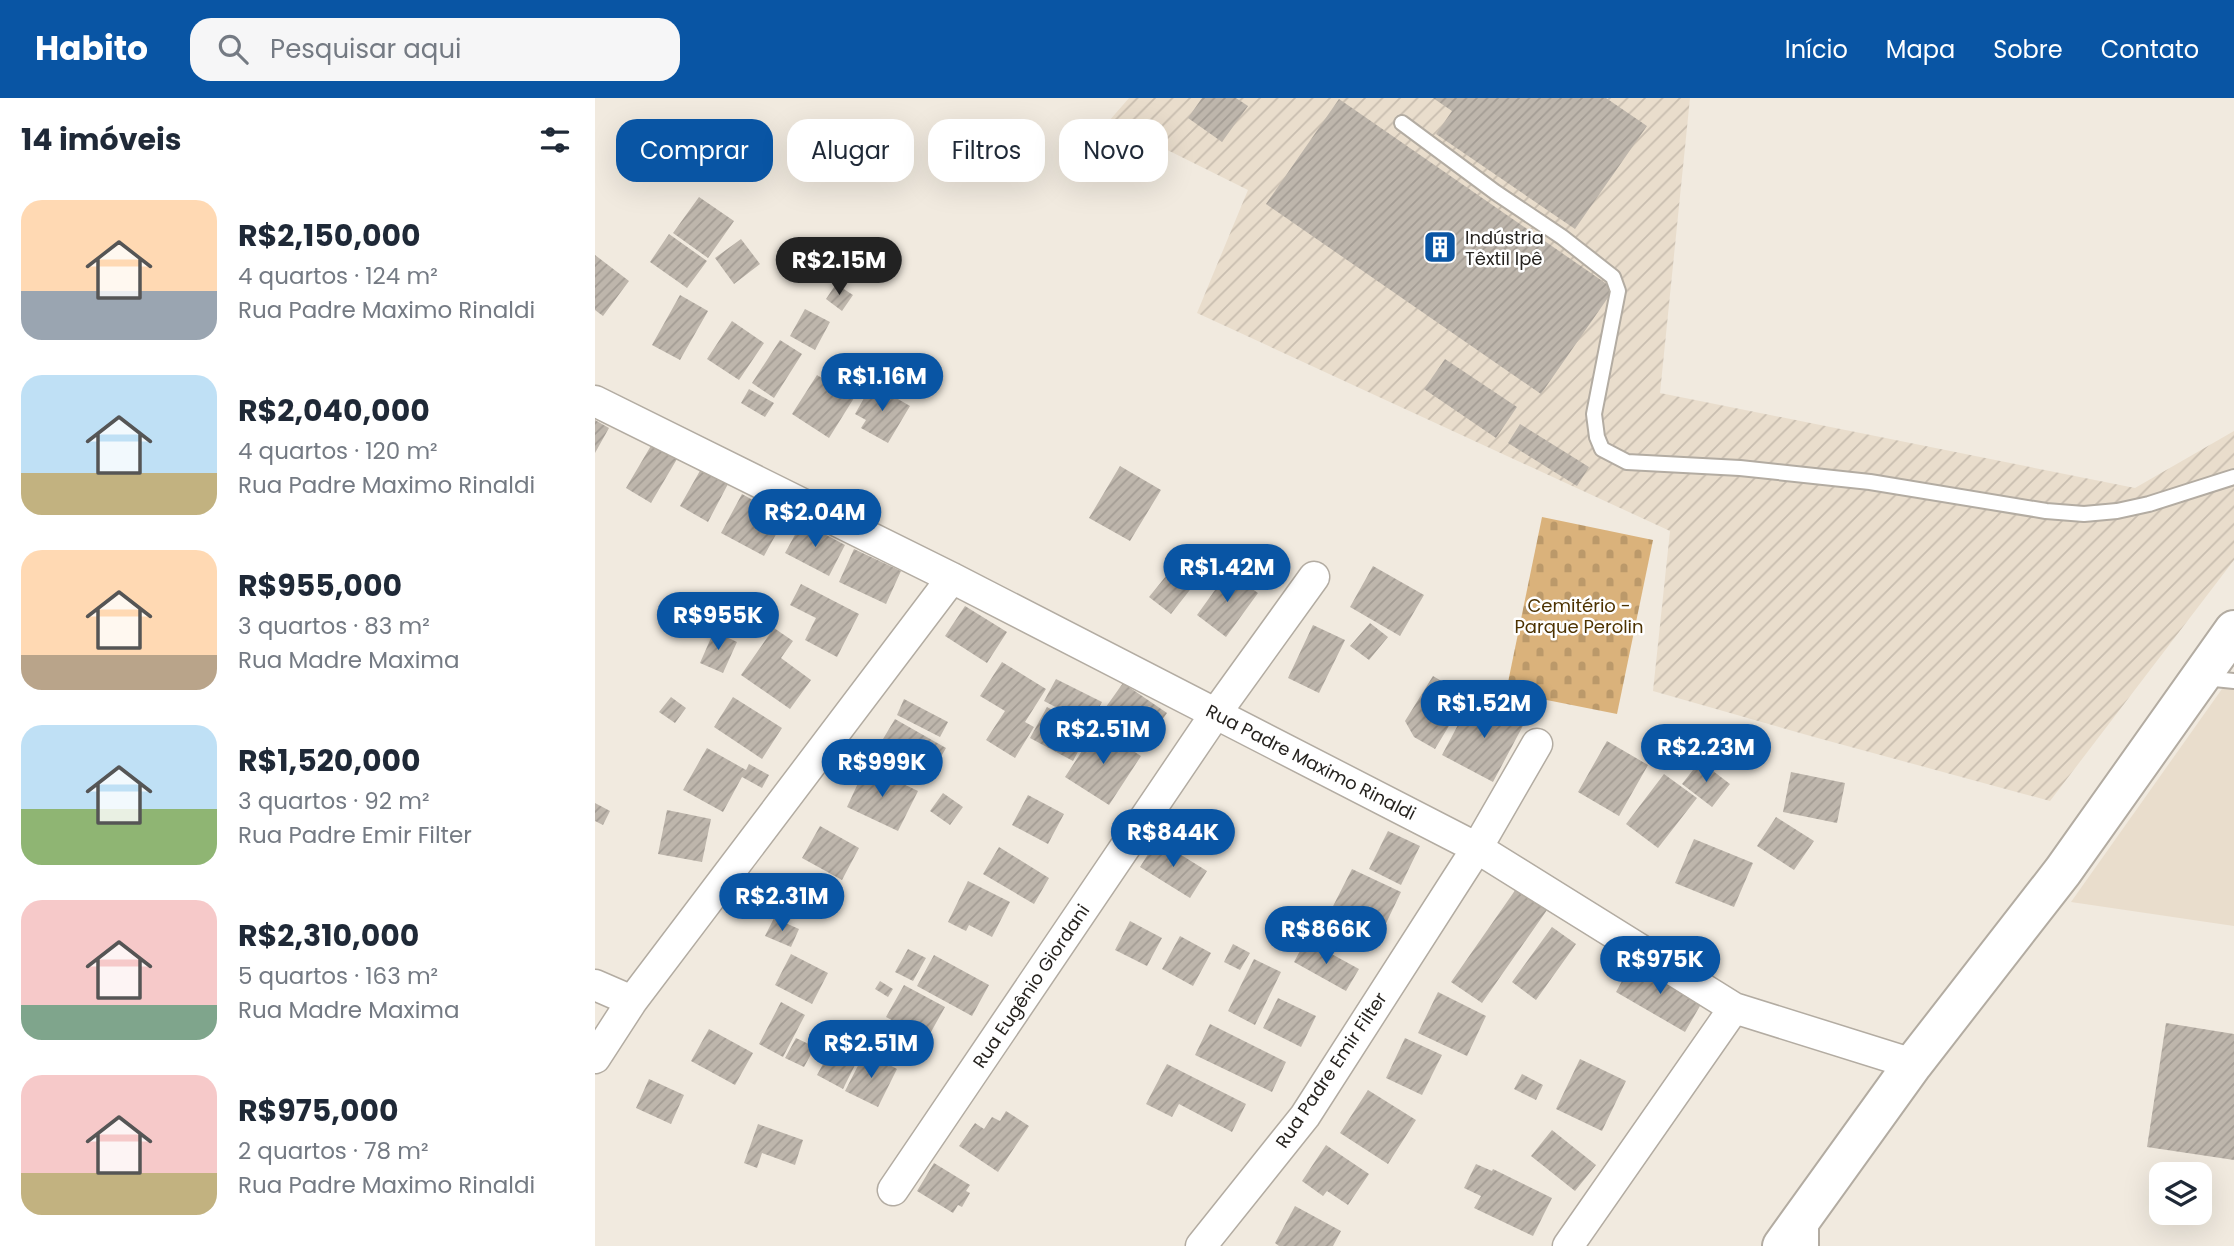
<!DOCTYPE html>
<html lang="pt">
<head>
<meta charset="utf-8">
<style>
  :root { --surface:#fff; --page:#f6f6f7; --text:#1f2937; --muted:#747a83; --accent:#0955a4 }
  body { margin:0; font-family:Poppins,sans-serif; background:var(--page); color:var(--text); height:100vh; display:flex; flex-direction:column; font-size:26px; white-space:nowrap }
  * { box-sizing:border-box; margin:0 }
  p { font-size:23px; color:var(--muted) }
  .icon { flex:none; width:38px; height:38px; fill:none; stroke:currentColor; stroke-width:2; stroke-linecap:round; stroke-linejoin:round }
  .map { position:relative; flex:1; overflow:hidden }
  .details { display:flex; flex-direction:column; background:var(--surface); width:595px }
  .details>* { flex:none }
  .guide { position:absolute; left:21px; top:21px; width:665px; height:63px; display:flex; gap:14px }
  .tools { position:absolute; left:1554px; top:1064px; display:grid; gap:14px }
  .tools a { display:grid; place-items:center; width:63px; height:63px; border-radius:14px; background:var(--surface); box-shadow:0 7px 28px #0002; font-size:35px }
  .price { position:absolute; translate:-50% -60px; padding:0 16px; border-radius:24px; background:var(--accent); color:#fff; font-size:23px; line-height:46px; filter:drop-shadow(0 2px 4px #0008) }
  .price::after { content:''; position:absolute; left:50%; top:42px; width:21px; height:16px; margin-left:-10px; background:inherit; clip-path:polygon(0 0,100% 0,50% 100%) }
  .price.selected { background:#222; color:#fff }
  ul { padding:0; list-style:none }
  li { display:flex; align-items:center; gap:21px; height:175px; padding:0 21px }
  li span { display:grid; place-items:center; flex:none; width:196px; height:140px; border-radius:21px; color:#555 }
  li>.icon { margin-inline-start:auto }
  span .icon { width:84px; height:84px; fill:#fffc; stroke-width:1 }
  li b { font-size:30px }
  h2 { display:flex; justify-content:space-between; align-items:center; height:84px; padding:0 21px; font-size:30px }
  .chip { padding:0 24px; border-radius:21px; background:var(--surface); box-shadow:0 7px 28px #0002; font-size:24px; line-height:63px }
  .chip.selected { background:var(--accent); color:#fff }
  header { display:flex; align-items:center; gap:42px; box-sizing:border-box; height:98px; padding:0 35px; background:var(--accent); color:#fff }
  header strong { font-size:33px }
  nav { display:flex; gap:38px; margin-inline-start:auto; font-size:24px }
  .search { width:490px; height:63px; background:var(--page); display:flex; align-items:center; gap:18px; box-sizing:border-box; padding:0 24px; border-radius:21px; color:var(--muted); font-size:26px }
  main { display:flex; flex:1; min-height:0 }
  .map>svg:first-child { display:block }
  .built { fill:#e9ddcc }
  .industrial { fill:url(#industrial-furrows) }
  .cemetery { fill:url(#cemetery-stones) }
  .building { fill:url(#building-hatch) }
  .lines { fill:none; stroke-linecap:round; stroke-linejoin:round }
  .service-casing { stroke:#b3aca2; stroke-width:18 }
  .minor-casing { stroke:#b3aca2; stroke-width:33 }
  .primary-casing { stroke:#b3aca2; stroke-width:42 }
  .service { stroke:#fff; stroke-width:14 }
  .minor { stroke:#fff; stroke-width:30 }
  .primary { stroke:#fff; stroke-width:38 }
  .labels { text-anchor:middle; dominant-baseline:central; stroke-width:5; stroke-linejoin:round; paint-order:stroke }
  .poi-label { font-size:18px; fill:#26231f; stroke:#fff; text-anchor:start }
  .park-label { font-size:18px; fill:#4d3200; stroke:#fff }
  .street-label { font-size:18px; fill:#26231f; stroke:#fff }
</style>
</head>
<body>
<header>
<strong>Habito</strong>
<div class="search"><svg class="icon" aria-label="search" viewBox="0 0 24 24"><circle cx="10" cy="10" r="6"/><path d="M15 15l6 6"/></svg>Pesquisar aqui</div>
<nav><a>Início</a><a>Mapa</a><a>Sobre</a><a>Contato</a></nav>
</header>
<main>
<section class="details">
<h2>14 imóveis<svg class="icon" aria-label="filters" viewBox="0 0 24 24"><path d="M4 7h16M4 17h16"/><circle cx="9" cy="7" r="2"/><circle cx="15" cy="17" r="2"/></svg></h2>
<ul>
<li><span style="background:linear-gradient(#ffd9b3 65%,#9aa5b1 0)"><svg class="icon" aria-label="home" viewBox="0 0 24 24"><path d="M3 11l9-7 9 7M6 9v11h12V9"/></svg></span><div><b>R$2,150,000</b><p>4 quartos · 124 m²</p><p>Rua Padre Maximo Rinaldi</p></div></li>
<li><span style="background:linear-gradient(#bfe0f5 70%,#c2b280 0)"><svg class="icon" aria-label="home" viewBox="0 0 24 24"><path d="M3 11l9-7 9 7M6 9v11h12V9"/></svg></span><div><b>R$2,040,000</b><p>4 quartos · 120 m²</p><p>Rua Padre Maximo Rinaldi</p></div></li>
<li><span style="background:linear-gradient(#ffd9b3 75%,#b9a48a 0)"><svg class="icon" aria-label="home" viewBox="0 0 24 24"><path d="M3 11l9-7 9 7M6 9v11h12V9"/></svg></span><div><b>R$955,000</b><p>3 quartos · 83 m²</p><p>Rua Madre Maxima</p></div></li>
<li><span style="background:linear-gradient(#bfe0f5 60%,#8fb573 0)"><svg class="icon" aria-label="home" viewBox="0 0 24 24"><path d="M3 11l9-7 9 7M6 9v11h12V9"/></svg></span><div><b>R$1,520,000</b><p>3 quartos · 92 m²</p><p>Rua Padre Emir Filter</p></div></li>
<li><span style="background:linear-gradient(#f6c9c9 75%,#7fa58c 0)"><svg class="icon" aria-label="home" viewBox="0 0 24 24"><path d="M3 11l9-7 9 7M6 9v11h12V9"/></svg></span><div><b>R$2,310,000</b><p>5 quartos · 163 m²</p><p>Rua Madre Maxima</p></div></li>
<li><span style="background:linear-gradient(#f6c9c9 70%,#c2b280 0)"><svg class="icon" aria-label="home" viewBox="0 0 24 24"><path d="M3 11l9-7 9 7M6 9v11h12V9"/></svg></span><div><b>R$975,000</b><p>2 quartos · 78 m²</p><p>Rua Padre Maximo Rinaldi</p></div></li>
</ul>
</section>
<div class="map">
<svg width="1639" height="1148" viewBox="0 0 1639 1148">
  <defs>
    <pattern id="industrial-furrows" width="10" height="10" patternUnits="userSpaceOnUse" patternTransform="scale(1.75)"><rect width="10" height="10" fill="#e9ddcc"/><path d="M-1 1l2-2M0 10L10 0M9 11l2-2" fill="none" stroke="#c8bdaf"/></pattern>
    <pattern id="cemetery-stones" width="16" height="16" patternUnits="userSpaceOnUse" patternTransform="scale(1.75)"><rect width="16" height="16" fill="#dab27b"/><path d="M2 7V4a2 2 0 0 1 4 0v3zM10 15v-3a2 2 0 0 1 4 0v3z" fill="#bb996a"/></pattern>
    <pattern id="building-hatch" width="6" height="6" patternUnits="userSpaceOnUse" patternTransform="scale(1.75)"><rect width="6" height="6" fill="#beb6ac"/><path d="M-1 1l2-2M0 6l6-6M5 7l2-2" fill="none" stroke="#a39c94"/></pattern>
  </defs>
  <rect width="100%" height="100%" fill="#f1eadf"/>
  <path class="built" d="M1639,574V828L1476,804Z"/>
  <path class="industrial" d="M534,0H1095L1065,295L1540,390L1639,333V462L1455,703L1219,639L1058,593L1075,433L602,215L653,92L514,23Z"/>
  <path class="cemetery" d="M947,419L1058,442L1022,616L911,594Z"/>
  <path class="building" d="M607,0H641L653,8L627,44L593,20Z
    M838,0H1011L1052,28L980,131L841,36L857,13Z
    M744,1L1019,191L946,296L671,106Z
    M104,99L139,123L113,160L78,135Z
    M74,136L112,163L92,190L55,164Z
    M146,141L165,166L139,186L120,160Z
    M0,157L34,183L8,218L0,212Z
    M241,186L258,197L247,213L231,201Z
    M85,197L113,213L85,262L57,247Z
    M210,211L235,224L220,252L195,238Z
    M137,223L169,245L144,282L112,261Z
    M185,242L207,256L179,300L157,285Z
    M850,261L922,309L901,340L829,291Z
    M222,277L259,300L234,340L197,316Z
    M277,286L315,308L293,345L266,330L271,322L260,316Z
    M154,291L179,305L170,319L146,305Z
    M0,322L14,330L0,355Z
    M925,326L994,369L982,388L913,345Z
    M57,346L82,361L56,405L31,390Z
    M525,368L566,392L535,443L494,420Z
    M106,371L133,386L113,424L85,408Z
    M147,396L190,420L169,458L126,435Z
    M207,424L250,447L234,478L190,455Z
    M259,451L306,473L291,506L244,484Z
    M584,462L605,479L576,516L554,499Z
    M778,468L829,497L805,538L755,509Z
    M633,474L663,495L631,539L602,517Z
    M206,486L264,516L242,559L210,542L221,520L195,507Z
    M370,508L412,534L392,565L350,538Z
    M775,525L793,539L774,562L755,548Z
    M718,527L750,542L724,595L693,580Z
    M179,530L198,543L186,560L216,582L195,611L146,577Z
    M119,533L142,544L128,575L105,565Z
    M407,564L451,591L430,624L439,629L420,660L391,642L410,613L385,598Z
    M838,578L872,598L840,651L819,639L810,623Z
    M461,581L507,604L495,627L449,603Z
    M528,585L572,615L545,653L501,623Z
    M76,599L91,610L80,625L64,614Z
    M138,599L187,630L167,661L119,629Z
    M309,601L353,624L345,639L302,617Z
    M897,604L931,622L898,684L847,657L872,610L890,619Z
    M452,609L494,633L478,663L435,640Z
    M300,621L351,650L333,681L282,651Z
    M502,630L546,658L514,707L470,679Z
    M1012,643L1053,667L1024,718L983,694Z
    M112,650L151,672L154,666L174,677L167,690L147,679L128,714L88,692Z
    M1105,663L1135,686L1117,709L1087,686Z
    M271,668L323,693L303,733L252,709Z
    M1196,674L1250,685L1242,725L1188,714Z
    M1069,676L1102,700L1063,750L1031,726Z
    M348,695L368,709L355,727L335,713Z
    M433,697L469,716L453,746L417,727Z
    M0,705L15,713L8,727L0,723Z
    M72,712L116,721L107,764L63,756Z
    M1181,719L1219,743L1199,772L1162,748Z
    M225,728L264,750L247,782L207,760Z
    M793,733L825,748L806,787L774,771Z
    M1099,741L1158,765L1139,809L1080,785Z
    M562,742L612,773L595,800L545,769Z
    M404,749L454,780L439,806L388,776Z
    M757,771L806,794L783,842L733,818Z
    M373,783L415,804L397,839L374,827L371,833L353,824Z
    M921,791L952,812L887,905L856,884Z
    M179,820L204,831L196,849L170,838Z
    M535,823L567,840L552,868L520,852Z
    M957,829L981,846L941,902L917,884Z
    M585,838L616,855L598,888L567,871Z
    M711,842L764,871L751,893L699,864Z
    M638,846L655,855L645,872L629,864Z
    M313,851L331,860L318,883L300,874Z
    M196,856L233,875L217,906L180,887Z
    M339,857L394,887L377,918L322,888Z
    M659,861L686,874L660,927L633,913Z
    M1039,861L1109,901L1090,934L1021,894Z
    M285,883L298,891L293,899L280,891Z
    M309,887L350,909L332,941L291,919Z
    M843,894L891,918L872,958L823,935Z
    M683,900L721,918L706,949L668,930Z
    M186,904L210,917L188,959L164,946Z
    M1571,925L1639,936V1062L1552,1049Z
    M615,926L691,964L677,994L600,957Z
    M114,931L158,955L140,987L96,963Z
    M201,940L220,949L209,969L190,960Z
    M810,940L847,957L827,997L791,980Z
    M239,946L264,959L248,991L222,977Z
    M270,954L302,971L283,1009L250,993Z
    M985,961L1031,983L1007,1033L961,1011Z
    M572,966L651,1006L637,1034L584,1006L577,1019L551,1006Z
    M927,976L948,987L941,1002L919,991Z
    M54,981L89,997L76,1026L41,1010Z
    M773,992L821,1022L793,1066L745,1035Z
    M411,1013L434,1028L403,1074L364,1048L380,1025L389,1031L397,1019L405,1023Z
    M163,1026L208,1042L200,1067L167,1055L162,1070L149,1065Z
    M957,1032L1001,1067L980,1093L936,1058Z
    M731,1047L774,1076L753,1107L732,1093L728,1098L707,1083Z
    M339,1065L375,1087L371,1093L375,1095L367,1109L363,1107L358,1115L322,1093Z
    M881,1066L897,1073L898,1071L957,1100L938,1138L879,1110L886,1098L869,1090Z
    M700,1108L746,1133L738,1148H684L680,1145Z"/>
  <g class="lines">
    <defs>
      <path id="service" d="M807,25L900,94L967,139L1018,179L1023,193L999,316L1002,339L1007,351L1032,364L1145,370L1275,384L1451,413L1489,416L1522,413L1554,406L1639,379
        M1610,580L1639,583
        M1216,1148V1121"/>
      <path id="minor" d="M0,303L357,480L882,750L1139,910L1318,966
        M0,887L37,903
        M0,960L37,903L357,480
        M298,1092L621,615L719,479
        M606,1148L710,1018L882,750L942,646
        M973,1148L1139,910"/>
      <path id="primary" d="M1187,1148L1318,966L1468,773L1639,532"/>
    </defs>
    <use href="#service" class="service-casing"/>
    <use href="#minor" class="minor-casing"/>
    <use href="#primary" class="primary-casing"/>
    <use href="#service" class="service"/>
    <use href="#minor" class="minor"/>
    <use href="#primary" class="primary"/>
  </g>
  <defs>
    <symbol id="building-square" viewBox="-11 -11 22 22"><rect x="-9" y="-9" width="18" height="18" rx="4" fill="#0955a4" stroke="#fff"/><path d="M-4-6H4V6H1V3H-1V6H-4ZM-2.5-4.3h1.7v1.8h-1.7ZM.8-4.3h1.7v1.8H.8ZM-2.5-1h1.7V.8h-1.7ZM.8-1h1.7V.8H.8Z" fill="#fff"/></symbol>
  </defs>
  <g fill-rule="evenodd">
    <use href="#building-square" x="826" y="130" width="38" height="38"/>
  </g>
  <g class="labels">
    <g class="poi-label">
      <text x="870" y="139">Indústria<tspan x="870" dy="21">Têxtil Ipê</tspan></text>
    </g>
    <g class="park-label">
      <text x="984" y="507">Cemitério -<tspan x="984" dy="21">Parque Perolin</tspan></text>
    </g>
    <g class="street-label">
      <text transform="translate(716 664) rotate(27)">Rua Padre Maximo Rinaldi</text>
      <text transform="translate(436 888) rotate(-56)">Rua Eugênio Giordani</text>
      <text transform="translate(736 972) rotate(-56)">Rua Padre Emir Filter</text>
    </g>
  </g>
</svg>
<div class="tools">
<a><svg class="icon" aria-label="layers" viewBox="0 0 24 24"><path d="M12 4l9 5-9 5-9-5zM3 14l9 5 9-5"/></svg></a>
</div>
<b class="price selected" style="left:244px;top:199px">R$2.15M</b>
<b class="price" style="left:287px;top:315px">R$1.16M</b>
<b class="price" style="left:220px;top:451px">R$2.04M</b>
<b class="price" style="left:632px;top:506px">R$1.42M</b>
<b class="price" style="left:123px;top:554px">R$955K</b>
<b class="price" style="left:889px;top:642px">R$1.52M</b>
<b class="price" style="left:508px;top:668px">R$2.51M</b>
<b class="price" style="left:1111px;top:686px">R$2.23M</b>
<b class="price" style="left:287px;top:701px">R$999K</b>
<b class="price" style="left:578px;top:771px">R$844K</b>
<b class="price" style="left:187px;top:835px">R$2.31M</b>
<b class="price" style="left:731px;top:868px">R$866K</b>
<b class="price" style="left:1065px;top:898px">R$975K</b>
<b class="price" style="left:276px;top:982px">R$2.51M</b>
<div class="guide">
<a class="chip selected">Comprar</a>
<a class="chip">Alugar</a>
<a class="chip">Filtros</a>
<a class="chip">Novo</a>
</div>
</div>
</main>
</body>
</html>
